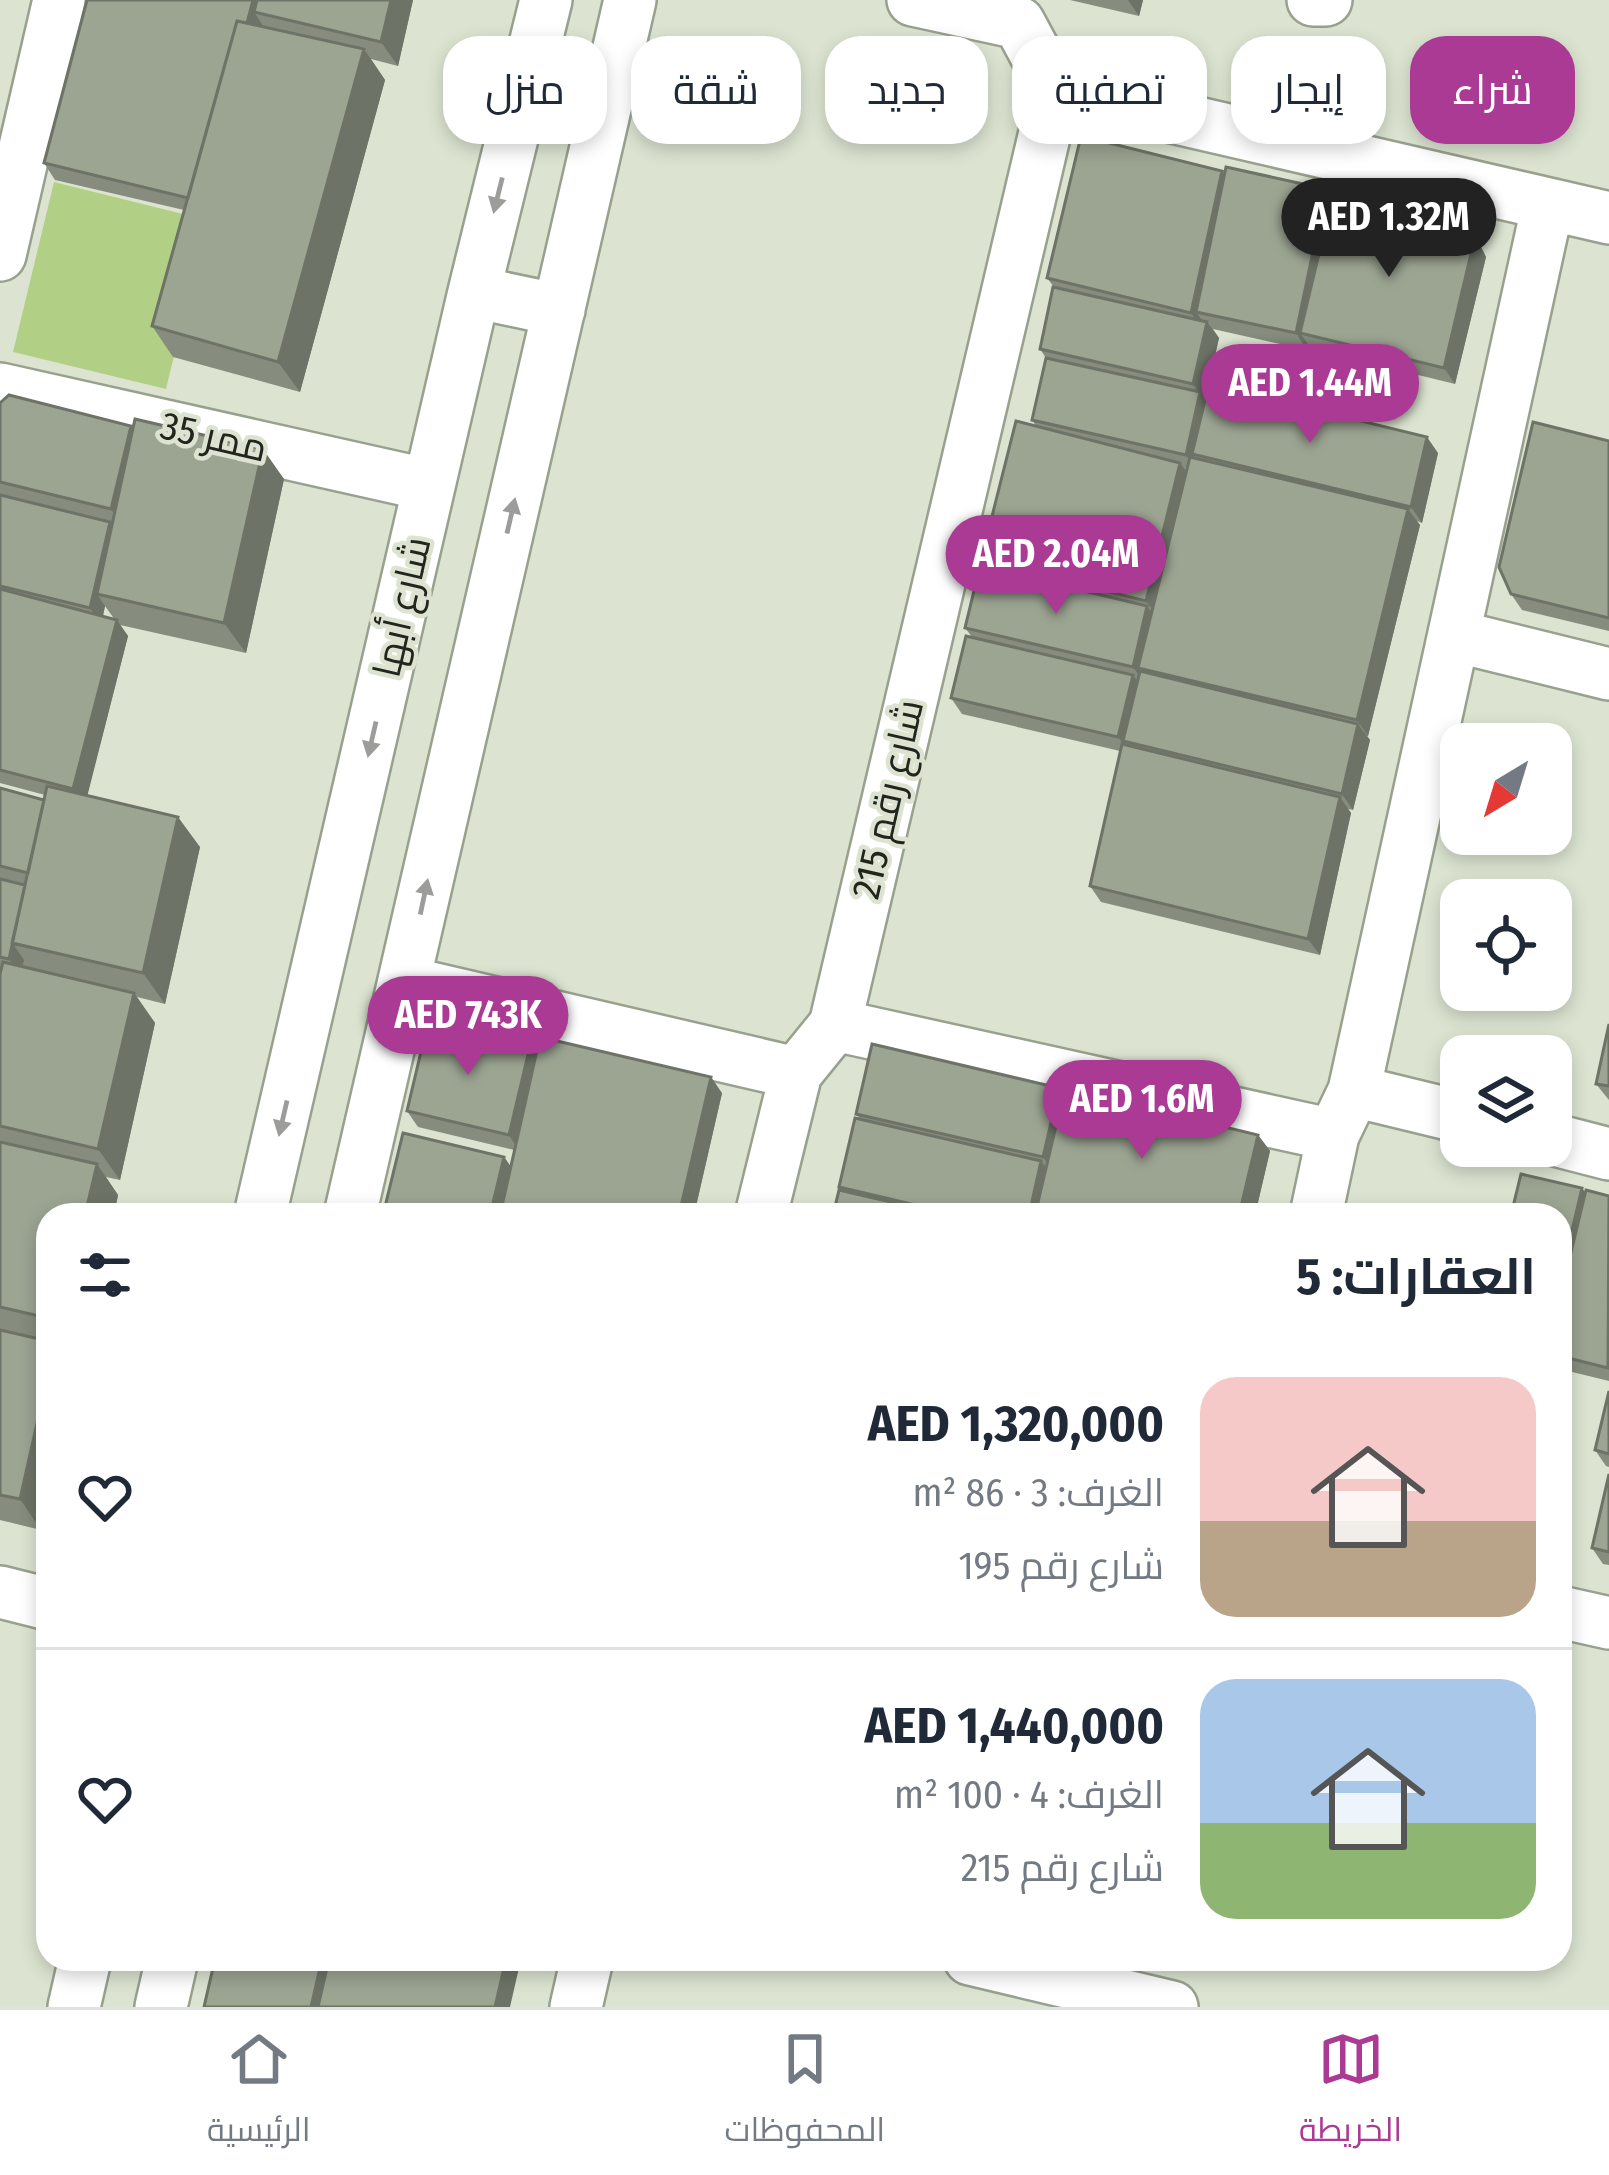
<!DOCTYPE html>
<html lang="ar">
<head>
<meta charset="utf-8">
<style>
  :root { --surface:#fff; --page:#f2f2f3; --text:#1f2937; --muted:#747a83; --line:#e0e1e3; --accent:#ab3a95 }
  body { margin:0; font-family:"Fira Sans Condensed",Cairo,sans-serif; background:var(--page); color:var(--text); direction:rtl; height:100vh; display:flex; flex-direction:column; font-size:45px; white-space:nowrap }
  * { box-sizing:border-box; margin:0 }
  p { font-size:39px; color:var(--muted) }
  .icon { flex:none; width:66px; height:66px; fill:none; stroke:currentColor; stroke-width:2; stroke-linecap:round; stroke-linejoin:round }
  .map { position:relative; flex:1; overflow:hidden; direction:ltr }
  .panel { position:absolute; left:36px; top:1203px; width:1536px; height:768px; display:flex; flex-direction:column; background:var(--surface); border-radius:36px; box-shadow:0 6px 18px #0003; direction:rtl }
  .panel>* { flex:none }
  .hud { position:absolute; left:36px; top:36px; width:1539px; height:108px; direction:rtl; display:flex; gap:24px }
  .needle { width:78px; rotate:218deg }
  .tools { position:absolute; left:1440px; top:723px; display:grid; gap:24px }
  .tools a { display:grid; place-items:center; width:132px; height:132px; border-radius:24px; background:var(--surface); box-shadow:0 6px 18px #0003; font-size:60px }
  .price { position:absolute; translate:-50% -102px; padding:0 27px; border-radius:42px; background:var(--accent); color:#fff; font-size:39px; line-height:78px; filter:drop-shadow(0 3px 6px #0008) }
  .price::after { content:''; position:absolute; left:50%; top:72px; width:36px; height:27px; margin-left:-18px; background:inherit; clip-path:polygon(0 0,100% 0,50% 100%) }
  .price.current { background:#222; color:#fff }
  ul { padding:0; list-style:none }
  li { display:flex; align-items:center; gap:36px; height:300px; padding:0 36px }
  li+li { border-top:3px solid var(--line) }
  li span { display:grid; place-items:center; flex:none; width:336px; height:240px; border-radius:36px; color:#555 }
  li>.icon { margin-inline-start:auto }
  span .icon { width:144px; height:144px; fill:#fffc; stroke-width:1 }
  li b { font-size:51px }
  h2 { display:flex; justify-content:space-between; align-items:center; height:144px; padding:0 36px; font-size:51px }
  .pill { padding:0 42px; border-radius:36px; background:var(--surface); box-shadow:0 6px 18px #0003; font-size:42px; line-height:108px }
  .pill.current { background:var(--accent); color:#fff }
  .tabs { display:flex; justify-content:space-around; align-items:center; height:168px; border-top:3px solid var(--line); background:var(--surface); font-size:33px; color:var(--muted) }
  .tabs a { display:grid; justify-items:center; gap:6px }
  .tabs .current { color:var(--accent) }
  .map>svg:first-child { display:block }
  .green { fill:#b2d085 }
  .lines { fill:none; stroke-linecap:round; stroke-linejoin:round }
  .minor-casing { stroke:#98a08e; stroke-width:56 }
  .minor { stroke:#fff; stroke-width:51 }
  .wall { fill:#868d7e; fill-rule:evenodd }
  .shaded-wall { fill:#6d7366 }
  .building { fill:#9ca492; stroke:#6d7366; stroke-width:3 }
  .oneway { fill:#9c9d9a }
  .labels { text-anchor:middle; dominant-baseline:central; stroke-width:9; stroke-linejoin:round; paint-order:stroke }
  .street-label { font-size:39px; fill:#22251e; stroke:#dce4d1 }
</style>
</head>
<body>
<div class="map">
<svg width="1609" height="2007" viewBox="0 0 1609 2007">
  <rect width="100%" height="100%" fill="#dce4d1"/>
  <path class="green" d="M54,182L207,220L166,389L13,352Z"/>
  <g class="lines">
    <defs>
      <path id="minor" d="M913,0L1019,23L1055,90
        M1313,0H1326
        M1055,90L1609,218
        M0,255L59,0
        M474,292L559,310
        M0,389L429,485
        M1455,636L1609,674
        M405,982L796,1073
        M835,1025L1333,1135
        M1354,1091L1461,1117
        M1551,1139L1609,1154
        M260,1215L474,292L546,0
        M350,1215L630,0
        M761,1215L796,1073L835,1025L1055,90
        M1316,1215L1333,1135L1354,1091L1548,204
        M0,1592L48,1604
        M1560,1612L1609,1623
        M970,1959L1172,2007
        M74,2007L85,1959
        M161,2007L172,1959
        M576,2007L587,1959"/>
    </defs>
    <use href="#minor" class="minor-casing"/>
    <use href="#minor" class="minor"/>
  </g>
  <path class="wall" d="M87,0H413L398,66L371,59L385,80L300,392L173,357L152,326L184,210L55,180L44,163Z
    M1070,0H1143L1139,16Z
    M1225,175L1466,223L1477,239L1486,257L1455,384L1312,349L1308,344L1307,350L1213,329L1219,338L1205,401L1438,453L1422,523L1417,521L1420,525L1368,736H1367L1370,740L1353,810L1348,809L1351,813L1320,955L1101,902L1090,886L1120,751L962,714L951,698L972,637L965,628L987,568L981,560L1036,426L1032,420L1046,358L1040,349L1054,287L1047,278Z
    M0,403L133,429L284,479L246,653L120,625L128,636L87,795L200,847L165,1004L137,997L155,1023L120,1180L106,1177L118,1195L114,1215H48V1499L41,1530L0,1520V788L44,800L45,795L0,783V495L110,522L112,525L113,523L0,495ZM105,606L115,620L103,616Z
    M1609,441V631L1522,610L1511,594Z
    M1609,1024V1100L1596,1084Z
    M536,1055L722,1093L694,1215H383L504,1157L511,1167L514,1150L418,1127L407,1111Z
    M1059,1088L1063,1094L1258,1135L1270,1151L1255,1215H833L841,1190L839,1187L860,1119L856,1114Z
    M1585,1193L1609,1196V1381L1560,1369V1356Z
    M1609,1391V1467L1606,1466L1595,1450Z
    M1609,1474V1565L1603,1564L1592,1548Z"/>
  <path class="shaded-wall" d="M253,0H269L254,12L262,24L212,217L200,201Z
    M391,0H413L398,66L381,42Z
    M1128,0H1143L1139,16Z
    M364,49L385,80L300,392L278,362Z
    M1222,171L1233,187L1196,312L1204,323L1202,329L1191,313Z
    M1326,189L1338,205L1300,333L1308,344L1307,350L1296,333Z
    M1466,223L1477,239L1486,257L1455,384L1444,368Z
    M1207,322L1219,338L1205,399L1211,408L1192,454L1199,463L1197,471L1186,455L1199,393L1193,384Z
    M131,426L142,442L122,525L111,509Z
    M1427,437L1438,453L1422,523L1411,507Z
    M263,449L284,479L246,653L224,623Z
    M1180,463L1192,479L1158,617L1146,601Z
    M1408,509L1420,525L1368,736L1357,720Z
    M110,522L121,538L97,594L105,606L101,624L90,608Z
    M1147,606L1159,622L1138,668L1145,678L1144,683L1133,667Z
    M117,620L128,636L85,805L73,789Z
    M1133,675L1144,691L1123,741L1130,751V753L1118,737Z
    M1358,724L1370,740L1353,810L1342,794Z
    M1340,797L1351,813L1320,955L1308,939Z
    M178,817L200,847L165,1004L143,973Z
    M13,944L24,960L20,975L9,959Z
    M134,993L155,1023L120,1180L98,1149Z
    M530,1046L542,1063L520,1152L509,1135Z
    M711,1077L722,1093L694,1215H679Z
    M1059,1088L1070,1104L1054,1173L1043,1157Z
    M1258,1135L1270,1151L1255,1215H1239Z
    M504,1157L516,1174L505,1215H490Z
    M1041,1161L1053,1177L1044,1215H1029Z
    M97,1164L118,1195L114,1215H85Z
    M1582,1188L1594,1204L1560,1344V1281Z
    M48,1374V1499L41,1530L20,1499Z
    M322,1959H335L326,2007H311Z
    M506,1959H521L510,2007H495Z"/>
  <path class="building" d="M87,0H253L247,23L237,21L188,198L44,163Z
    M257,0H391L381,42L254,12Z
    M237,21L364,49L278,362L152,326Z
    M1081,136L1222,171L1191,313L1047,278Z
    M1226,167L1326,189L1296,333L1196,312Z
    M1334,191L1466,223L1474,241L1444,368L1300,333Z
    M1053,287L1207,322L1193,384L1040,349Z
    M1046,358L1200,392L1186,455L1032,420Z
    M1209,384L1427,437L1411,507L1192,454Z
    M9,395L131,426L111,509L0,482V403Z
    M135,419L263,449L224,623L97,594Z
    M1016,421L1180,463L1146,601L981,560Z
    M1533,422L1609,441V618L1511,594L1499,567Z
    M1190,457L1408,509L1357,720L1138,668Z
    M0,495L110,522L90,608L0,586Z
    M980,566L1147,606L1133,667L965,628Z
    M0,589L117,620L73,789L0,770Z
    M966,636L1133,675L1118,737L951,698Z
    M1140,671L1358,724L1342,794L1123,741Z
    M1122,744L1340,797L1308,939L1090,886Z
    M47,786L178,817L143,973L12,943Z
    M0,788L44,800L28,873L0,866Z
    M0,879L25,885L9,959L0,957Z
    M3,962L134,993L98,1149L0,1126V974Z
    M428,1022L530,1046L509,1135L407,1111Z
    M1609,1024V1086L1596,1084Z
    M540,1037L711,1077L679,1215H500Z
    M872,1044L1059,1088L1043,1157L856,1114Z
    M1065,1088L1258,1135L1239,1215H1035Z
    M855,1118L1041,1161L1029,1215H958L839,1187Z
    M403,1133L504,1157L490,1215H383Z
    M0,1142L97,1164L85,1215H48V1318L0,1307Z
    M1521,1174L1582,1188L1560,1281V1215H1511Z
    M839,1190L947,1215H833Z
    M1586,1190L1609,1196L1608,1368L1560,1356V1298Z
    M0,1330L48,1341V1374L20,1499L0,1495Z
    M1609,1391V1454L1595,1450Z
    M1609,1474V1552L1592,1548Z
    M215,1959H322L311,2007H204Z
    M329,1959H506L495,2007H318Z"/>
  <defs><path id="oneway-solid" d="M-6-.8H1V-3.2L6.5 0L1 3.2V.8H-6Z" transform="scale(3)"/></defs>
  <g class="oneway">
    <use href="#oneway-solid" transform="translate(498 195) rotate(104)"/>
    <use href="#oneway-solid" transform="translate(511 516) rotate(-77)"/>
    <use href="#oneway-solid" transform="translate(372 739) rotate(103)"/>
    <use href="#oneway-solid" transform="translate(424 897) rotate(-78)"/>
    <use href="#oneway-solid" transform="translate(283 1118) rotate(103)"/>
  </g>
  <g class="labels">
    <g class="street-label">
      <text transform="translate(214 437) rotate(13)">ممر 35</text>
      <text transform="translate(402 607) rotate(-77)">شارع أبها</text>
      <text transform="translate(888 799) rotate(-77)">شارع رقم 215</text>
    </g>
  </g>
</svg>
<div class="tools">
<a><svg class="needle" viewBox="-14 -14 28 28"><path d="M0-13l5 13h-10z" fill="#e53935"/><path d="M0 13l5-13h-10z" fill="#747a83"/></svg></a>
<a><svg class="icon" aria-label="locate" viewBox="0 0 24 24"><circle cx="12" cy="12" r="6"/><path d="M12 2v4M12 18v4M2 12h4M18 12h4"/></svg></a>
<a><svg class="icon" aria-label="layers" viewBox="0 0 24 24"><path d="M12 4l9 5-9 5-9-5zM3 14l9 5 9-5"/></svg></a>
</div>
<b class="price current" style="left:1389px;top:280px">AED 1.32M</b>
<b class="price" style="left:1310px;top:446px">AED 1.44M</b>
<b class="price" style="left:1056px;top:617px">AED 2.04M</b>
<b class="price" style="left:468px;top:1078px">AED 743K</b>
<b class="price" style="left:1142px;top:1162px">AED 1.6M</b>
<div class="hud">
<a class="pill current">شراء</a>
<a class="pill">إيجار</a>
<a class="pill">تصفية</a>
<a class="pill">جديد</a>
<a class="pill">شقة</a>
<a class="pill">منزل</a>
</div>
<section class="panel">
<h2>العقارات: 5<svg class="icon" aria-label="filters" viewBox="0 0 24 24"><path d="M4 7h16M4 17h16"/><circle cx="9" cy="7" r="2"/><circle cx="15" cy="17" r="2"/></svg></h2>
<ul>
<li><span style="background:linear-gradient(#f6c9c9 60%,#b9a48a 0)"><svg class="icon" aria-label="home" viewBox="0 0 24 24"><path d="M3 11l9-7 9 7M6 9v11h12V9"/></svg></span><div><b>AED 1,320,000</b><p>الغرف: 3 · 86 m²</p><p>شارع رقم 195</p></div><svg class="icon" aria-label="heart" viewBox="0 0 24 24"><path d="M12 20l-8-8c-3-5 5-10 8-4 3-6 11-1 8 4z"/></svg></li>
<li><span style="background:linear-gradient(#a9c7e8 60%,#8fb573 0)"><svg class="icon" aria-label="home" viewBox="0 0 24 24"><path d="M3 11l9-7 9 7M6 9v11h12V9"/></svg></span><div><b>AED 1,440,000</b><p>الغرف: 4 · 100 m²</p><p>شارع رقم 215</p></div><svg class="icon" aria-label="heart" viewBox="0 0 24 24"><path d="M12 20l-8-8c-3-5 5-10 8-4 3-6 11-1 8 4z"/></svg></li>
</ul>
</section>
</div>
<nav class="tabs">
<a class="current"><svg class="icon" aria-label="map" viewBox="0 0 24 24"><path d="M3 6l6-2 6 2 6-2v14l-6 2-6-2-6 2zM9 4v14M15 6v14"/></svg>الخريطة</a>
<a><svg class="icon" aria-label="saved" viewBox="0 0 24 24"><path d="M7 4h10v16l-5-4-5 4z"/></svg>المحفوظات</a>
<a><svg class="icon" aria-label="home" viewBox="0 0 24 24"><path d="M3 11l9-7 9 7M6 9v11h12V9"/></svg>الرئيسية</a>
</nav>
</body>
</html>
